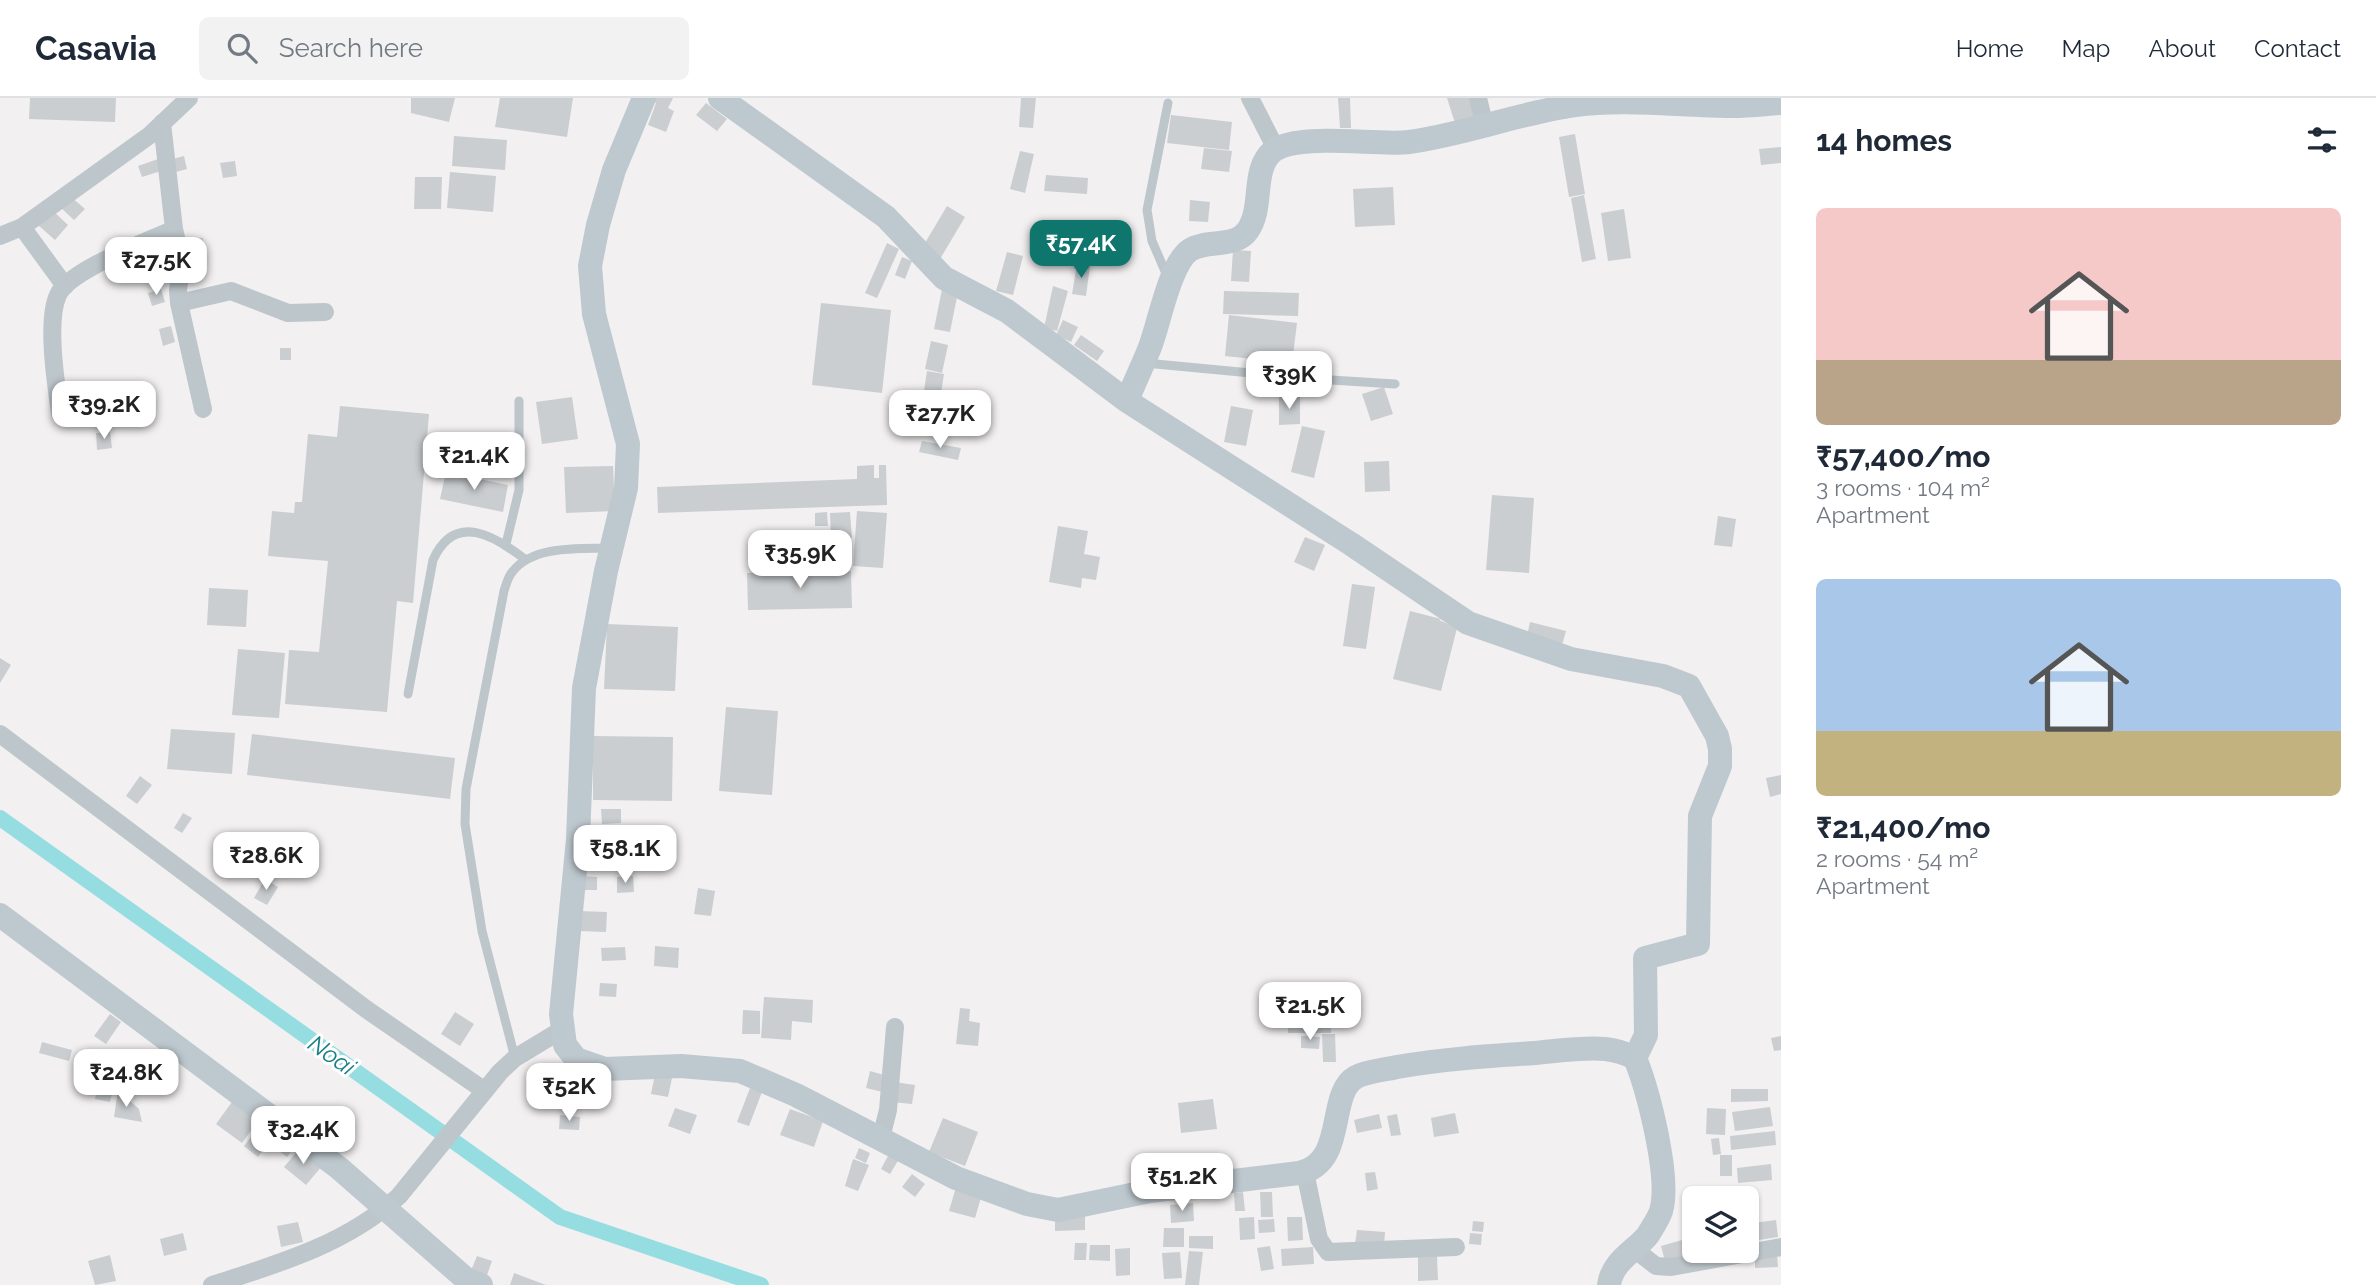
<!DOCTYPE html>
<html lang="en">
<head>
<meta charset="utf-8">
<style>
  :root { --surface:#fff; --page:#f2f2f3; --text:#1f2937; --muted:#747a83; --line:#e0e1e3; --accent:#0f766e }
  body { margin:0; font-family:Raleway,sans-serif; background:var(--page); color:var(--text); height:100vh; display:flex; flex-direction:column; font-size:26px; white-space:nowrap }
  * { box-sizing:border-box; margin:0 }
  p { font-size:23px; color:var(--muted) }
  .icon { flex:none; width:38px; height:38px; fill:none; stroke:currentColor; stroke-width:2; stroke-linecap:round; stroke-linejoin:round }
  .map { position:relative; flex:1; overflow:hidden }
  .details { display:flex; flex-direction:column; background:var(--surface); width:595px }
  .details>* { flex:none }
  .buttons { position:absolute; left:1682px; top:1088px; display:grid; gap:14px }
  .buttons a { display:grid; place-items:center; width:77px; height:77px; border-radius:10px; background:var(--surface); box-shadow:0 2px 5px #0004; font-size:35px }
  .price { position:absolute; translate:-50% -60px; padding:0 16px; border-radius:14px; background:#fff; color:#222; font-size:23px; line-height:46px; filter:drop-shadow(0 2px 4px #0008) }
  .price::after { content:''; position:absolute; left:50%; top:42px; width:21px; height:16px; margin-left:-10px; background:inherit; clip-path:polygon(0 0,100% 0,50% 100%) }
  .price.selected { background:var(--accent); color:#fff }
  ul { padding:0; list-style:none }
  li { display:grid; align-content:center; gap:14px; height:371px; padding:0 35px }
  li span { display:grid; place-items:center; height:217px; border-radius:10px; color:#555 }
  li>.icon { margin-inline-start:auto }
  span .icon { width:126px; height:126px; fill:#fffc; stroke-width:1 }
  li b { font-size:30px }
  h2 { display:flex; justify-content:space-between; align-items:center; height:84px; padding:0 35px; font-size:30px }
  header { display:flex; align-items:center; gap:42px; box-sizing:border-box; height:98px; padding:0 35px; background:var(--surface); border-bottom:2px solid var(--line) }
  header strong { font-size:33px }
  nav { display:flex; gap:38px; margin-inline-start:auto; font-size:24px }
  .search { width:490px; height:63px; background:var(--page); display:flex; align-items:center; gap:18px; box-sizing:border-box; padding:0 24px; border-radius:10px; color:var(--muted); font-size:26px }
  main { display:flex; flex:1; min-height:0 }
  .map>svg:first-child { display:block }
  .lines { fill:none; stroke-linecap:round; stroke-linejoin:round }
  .canal { stroke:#96dde2; stroke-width:16 }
  .building { fill:#caced1 }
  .lane { stroke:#bdc6cb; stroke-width:9 }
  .street { stroke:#bdc6cb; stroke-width:18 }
  .secondary { stroke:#bec9cf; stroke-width:24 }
  .labels { text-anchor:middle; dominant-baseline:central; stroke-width:6; stroke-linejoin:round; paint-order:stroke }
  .water-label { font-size:24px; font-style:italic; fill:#1b8086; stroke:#fff }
</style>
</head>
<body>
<header>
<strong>Casavia</strong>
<div class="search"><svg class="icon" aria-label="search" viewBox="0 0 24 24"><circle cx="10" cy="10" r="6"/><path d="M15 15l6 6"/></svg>Search here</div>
<nav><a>Home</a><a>Map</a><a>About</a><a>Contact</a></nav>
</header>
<main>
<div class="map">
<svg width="1781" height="1187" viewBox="0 0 1781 1187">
  <rect width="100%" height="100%" fill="#f2f0f1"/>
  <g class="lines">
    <path class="canal" d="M0,720L560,1119L761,1187"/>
  </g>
  <path class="building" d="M30,0H116L115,24L29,21Z
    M411,0H455L449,24L411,15Z
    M500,0H573L567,39L495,29Z
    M653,0H673L668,10L674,13L666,34L648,27L656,5L652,3Z
    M1021,0H1036L1033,30L1019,29Z
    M1338,0H1350L1351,30H1340Z
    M1447,0H1474L1479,17L1455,25Z
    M706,5L727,21L717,33L696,17Z
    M1171,17L1232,24L1229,52L1167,45Z
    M1575,36L1585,96L1569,99L1559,39Z
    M454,38L507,42L505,72L452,68Z
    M1781,49V65L1761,67L1759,51Z
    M1204,50L1232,53L1229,74L1201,71Z
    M1020,53L1034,56L1025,95L1010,91Z
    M184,58L187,71L172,75L169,62Z
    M158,61L161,73L142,79L138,68Z
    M235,63L237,78L223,80L220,65Z
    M450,74L496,78L493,114L447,110Z
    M1046,77L1088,80L1087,96L1044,93Z
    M415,79H442L441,111H414Z
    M1393,89L1395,127L1355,129L1353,91Z
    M1584,97L1596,161L1582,164L1571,100Z
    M70,98L85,111L74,122L60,109Z
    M1190,102L1210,104L1208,124L1189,123Z
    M947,108L965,119L940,161L922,150Z
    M1624,111L1631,160L1608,163L1601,115Z
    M52,112L68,127L55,142L38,127Z
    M1042,130L1064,133L1061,151L1039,148Z
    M203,140L204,153L186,155L185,142Z
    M887,145L899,151L877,200L865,195Z
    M1233,152L1251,153L1249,184L1231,183Z
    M1040,153L1059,157L1057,166L1038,162Z
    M1007,154L1023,158L1013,197L996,193Z
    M902,159L912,163L905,181L895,177Z
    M1077,166L1090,168L1086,198L1072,196Z
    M1053,188L1068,193L1057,233L1044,230Z
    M161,191L165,204L152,208L148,195Z
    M942,191L958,194L950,234L934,231Z
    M1224,193L1299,195L1298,218L1223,216Z
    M821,205L891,212L882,295L812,287Z
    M1229,217L1297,225L1292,265L1225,258Z
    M1063,222L1078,229L1071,244L1056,237Z
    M171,228L175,244L163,248L159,231Z
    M1081,237L1104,253L1097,263L1074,247Z
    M931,243L948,247L942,275L925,271Z
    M280,250H291V262H280Z
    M927,273L944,276L937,321L920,319Z
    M1384,289L1393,316L1371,323L1362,296Z
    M572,299L578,341L542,346L536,304Z
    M1279,299H1300V326L1279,327Z
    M340,308L429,316L413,505L397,503L387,614L285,606L289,552L319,554L328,463L268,458L272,413L294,415L295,404H302L308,336L337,339Z
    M1231,308L1253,312L1246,348L1224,344Z
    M1302,328L1325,333L1314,380L1291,374Z
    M110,334L112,350L97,352L96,335Z
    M922,343L961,350L958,362L919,354Z
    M1389,363L1390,393L1365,394L1364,364Z
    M874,367V380H879V367H886L887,407L658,415L657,389L857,381V368Z
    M613,368L615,413L566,415L564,369Z
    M446,374L508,387L503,414L440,401Z
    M1492,397L1534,400L1529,475L1486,472Z
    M857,413L887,415L883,470L853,468Z
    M827,414L828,428H815V415Z
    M850,414L852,440L831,441L830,415Z
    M1718,418L1736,421L1732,449L1714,447Z
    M1058,428L1088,433L1084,456L1100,459L1096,482L1082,480L1081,490L1049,484Z
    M1305,439L1325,447L1314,473L1294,464Z
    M851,473L852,510L748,512L747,475Z
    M1352,486L1375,489L1366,551L1343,548Z
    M209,490L248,492L246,529L207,527Z
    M1410,513L1441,521L1439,522L1457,530L1441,593L1393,581Z
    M1530,524L1566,533L1562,547L1527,538Z
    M607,526L678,529L675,593L604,591Z
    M238,551L285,555L279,620L232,617Z
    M0,560L11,567L0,585Z
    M726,609L778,613L772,697L719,693Z
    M171,631L235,635L232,676L167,671Z
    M252,636L455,660L450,701L247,677Z
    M593,638L673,639L672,703L593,702Z
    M1781,677V696L1770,699L1766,680Z
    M140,678L152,687L137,706L126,698Z
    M601,711H621V725L602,726Z
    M183,715L192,720L182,735L174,730Z
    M607,729L608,743L582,744V730Z
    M580,778L597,779V792H579Z
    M633,778L634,794L617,795V779Z
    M265,781L278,789L267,807L254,800Z
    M698,790L715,793L711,818L694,816Z
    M579,813L607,814L606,834L579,833Z
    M655,848L679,850L678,870L654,868Z
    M625,849L626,862L602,863L601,850Z
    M600,885L617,886L616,899L599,898Z
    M764,899L813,902L812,925L792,923L791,942L761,940Z
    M960,910L970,911L969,923L980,925L978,948L956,946Z
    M743,912L760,913V936H742Z
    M455,914L474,926L460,948L441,936Z
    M110,916L121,924L106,946L94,938Z
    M1288,923H1331V935H1288Z
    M1322,936H1335L1336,964H1323Z
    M1301,938L1320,939L1319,951L1301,950Z
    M1781,938V952L1774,953L1771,940Z
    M42,944L72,952L69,963L39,955Z
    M870,973L891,979L887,995L866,990Z
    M655,976L672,980L668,999L651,996Z
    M100,980L115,983L110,1004L95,1001Z
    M894,984L915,987L912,1006L891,1004Z
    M750,990L762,994L749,1028L737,1024Z
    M1731,991H1768V1003L1731,1004Z
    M118,992L139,1011L142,1024L114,1019Z
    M1213,1001L1217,1031L1181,1035L1178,1005Z
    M232,1004L258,1023L242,1045L216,1026Z
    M1770,1009L1773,1028L1735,1033L1732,1014Z
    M675,1010L697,1017L690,1036L668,1028Z
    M1707,1010L1726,1011L1725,1037L1706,1036Z
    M790,1011L823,1023L814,1049L780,1037Z
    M1455,1015L1459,1035L1434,1039L1431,1020Z
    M1379,1016L1382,1030L1357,1035L1354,1022Z
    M1397,1016L1401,1037L1391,1038L1387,1018Z
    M560,1017L580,1019L579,1032L559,1031Z
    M943,1020L978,1034L965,1068L929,1054Z
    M263,1023L277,1034L258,1059L244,1048Z
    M1775,1033L1776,1047L1731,1052L1730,1038Z
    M281,1034L297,1046L287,1059L271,1047Z
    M1719,1040L1721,1056L1713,1057L1711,1041Z
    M300,1050L322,1068L306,1087L284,1069Z
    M859,1050L870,1055L866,1065L855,1060Z
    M889,1056L899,1061L890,1076L881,1071Z
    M1720,1057H1732V1078H1720Z
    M853,1061L869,1067L858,1093L845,1088Z
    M1771,1066L1772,1082L1738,1085L1737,1070Z
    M1375,1074L1378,1091L1367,1093L1365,1075Z
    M912,1076L925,1086L915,1099L902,1089Z
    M956,1089L982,1096L975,1120L949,1113Z
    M1243,1094L1245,1113H1235L1234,1095Z
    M1260,1094H1272L1273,1119H1261Z
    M1193,1105L1194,1123L1171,1125L1170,1107Z
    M1085,1117V1132L1055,1133V1118Z
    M1254,1119L1255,1141L1240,1142L1239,1120Z
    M1287,1119H1302L1303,1142L1288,1143Z
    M1274,1121L1275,1134L1259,1135L1258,1122Z
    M1776,1122L1778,1139L1746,1144V1126Z
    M1473,1123L1484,1124L1483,1134L1472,1133Z
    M298,1124L303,1144L281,1149L277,1128Z
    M1164,1130H1184V1149H1163Z
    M1357,1132L1385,1134L1384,1148L1355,1146Z
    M183,1135L187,1152L164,1158L160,1141Z
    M1470,1135L1482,1136L1481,1147L1469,1146Z
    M1189,1138H1213V1151L1189,1150Z
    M1682,1142L1686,1158L1665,1163L1661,1148Z
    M1075,1145H1087L1086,1162H1074Z
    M1090,1147H1110V1163L1089,1162Z
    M1270,1148L1274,1171L1261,1173L1257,1150Z
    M1313,1149L1314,1166L1282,1168L1281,1151Z
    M1130,1150V1177L1116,1178L1115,1151Z
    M1189,1153L1203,1154L1199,1187H1185Z
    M1180,1154L1182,1180L1164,1181L1162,1155Z
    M1777,1156L1778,1169L1755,1170V1157Z
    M110,1157L116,1183L95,1187L88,1163Z
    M477,1158L492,1163L486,1180L470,1175Z
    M1418,1158H1437L1438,1182L1418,1183Z
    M514,1175L546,1187H510Z"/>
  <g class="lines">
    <path class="lane" d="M1168,180L1152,143L1147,112L1168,5
      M1145,265L1315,281L1395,286
      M506,446L519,392V303
      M408,596L433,462C455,413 495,438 526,462
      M515,960L482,833L465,726L466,691L504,493C506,487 508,478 513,473C534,447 580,451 609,450"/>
    <path class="street" d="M1250,0L1276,51
      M1478,0L1485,29
      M162,25L174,131L182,164L178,192L179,205L203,311
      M22,129L65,188
      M0,138L22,129L150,37L189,0
      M179,205L231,193L288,215L325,214
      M60,315C56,286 46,223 58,197C69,172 149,143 174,131
      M0,636L366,911L485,993
      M881,1040L888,1012L895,929
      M1305,1074L1319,1141L1328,1154L1456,1149
      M1633,1150L1656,1168L1671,1169L1781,1149
      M212,1187C278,1166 347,1146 399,1098L500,974L515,960L563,931"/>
    <path class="secondary" d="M644,0L614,72L598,127L590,168L594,216L628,346L626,390L606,473L584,590L578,741L561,916L565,947L576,961L605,971L681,968L740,973L796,997L956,1080L1027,1106L1058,1112L1150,1093L1299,1075C1348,1065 1326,996 1356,979C1368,973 1384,972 1397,969C1443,961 1489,958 1535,955C1558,953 1582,949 1605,951C1616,952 1625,955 1635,960C1648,992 1671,1080 1661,1113C1659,1120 1652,1130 1648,1137C1635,1153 1612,1163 1609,1187
      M720,0L886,119L944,180L1007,213L1127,303L1351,446L1468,525L1571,561L1663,578L1689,588L1717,638L1720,651V668L1700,718L1698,846L1645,860L1646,937L1635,960
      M1127,303C1134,285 1143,267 1150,249C1159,226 1170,165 1190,152C1207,141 1235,151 1248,132C1264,109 1251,71 1273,53C1298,34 1377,48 1409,44C1466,36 1519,15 1575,7C1626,0 1681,8 1733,8C1749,8 1765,6 1781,5
      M0,817L339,1070L467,1182L481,1187"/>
  </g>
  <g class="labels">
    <g class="water-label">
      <text transform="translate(332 957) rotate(35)">Noai</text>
    </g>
  </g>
</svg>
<div class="buttons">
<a><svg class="icon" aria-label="layers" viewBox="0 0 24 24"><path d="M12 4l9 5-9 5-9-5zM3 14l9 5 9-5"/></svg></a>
</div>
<b class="price selected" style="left:1081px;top:182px">₹57.4K</b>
<b class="price" style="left:156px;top:199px">₹27.5K</b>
<b class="price" style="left:1289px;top:313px">₹39K</b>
<b class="price" style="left:104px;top:343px">₹39.2K</b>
<b class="price" style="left:940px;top:352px">₹27.7K</b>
<b class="price" style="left:474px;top:394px">₹21.4K</b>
<b class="price" style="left:800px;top:492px">₹35.9K</b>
<b class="price" style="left:625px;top:787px">₹58.1K</b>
<b class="price" style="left:266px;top:794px">₹28.6K</b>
<b class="price" style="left:1310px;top:944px">₹21.5K</b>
<b class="price" style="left:126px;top:1011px">₹24.8K</b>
<b class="price" style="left:569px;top:1025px">₹52K</b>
<b class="price" style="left:303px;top:1068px">₹32.4K</b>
<b class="price" style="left:1182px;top:1115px">₹51.2K</b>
</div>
<section class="details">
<h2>14 homes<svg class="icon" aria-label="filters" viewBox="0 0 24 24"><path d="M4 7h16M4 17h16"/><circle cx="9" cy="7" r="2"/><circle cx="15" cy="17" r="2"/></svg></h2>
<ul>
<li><span style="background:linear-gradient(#f6c9c9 70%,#b9a48a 0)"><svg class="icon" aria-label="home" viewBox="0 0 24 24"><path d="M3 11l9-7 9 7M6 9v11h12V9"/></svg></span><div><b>₹57,400/mo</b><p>3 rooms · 104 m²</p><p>Apartment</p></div></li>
<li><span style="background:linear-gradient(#a9c7e8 70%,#c2b280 0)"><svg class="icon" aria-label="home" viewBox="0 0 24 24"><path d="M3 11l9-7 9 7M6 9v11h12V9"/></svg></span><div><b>₹21,400/mo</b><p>2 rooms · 54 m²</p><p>Apartment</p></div></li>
</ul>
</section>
</main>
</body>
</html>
